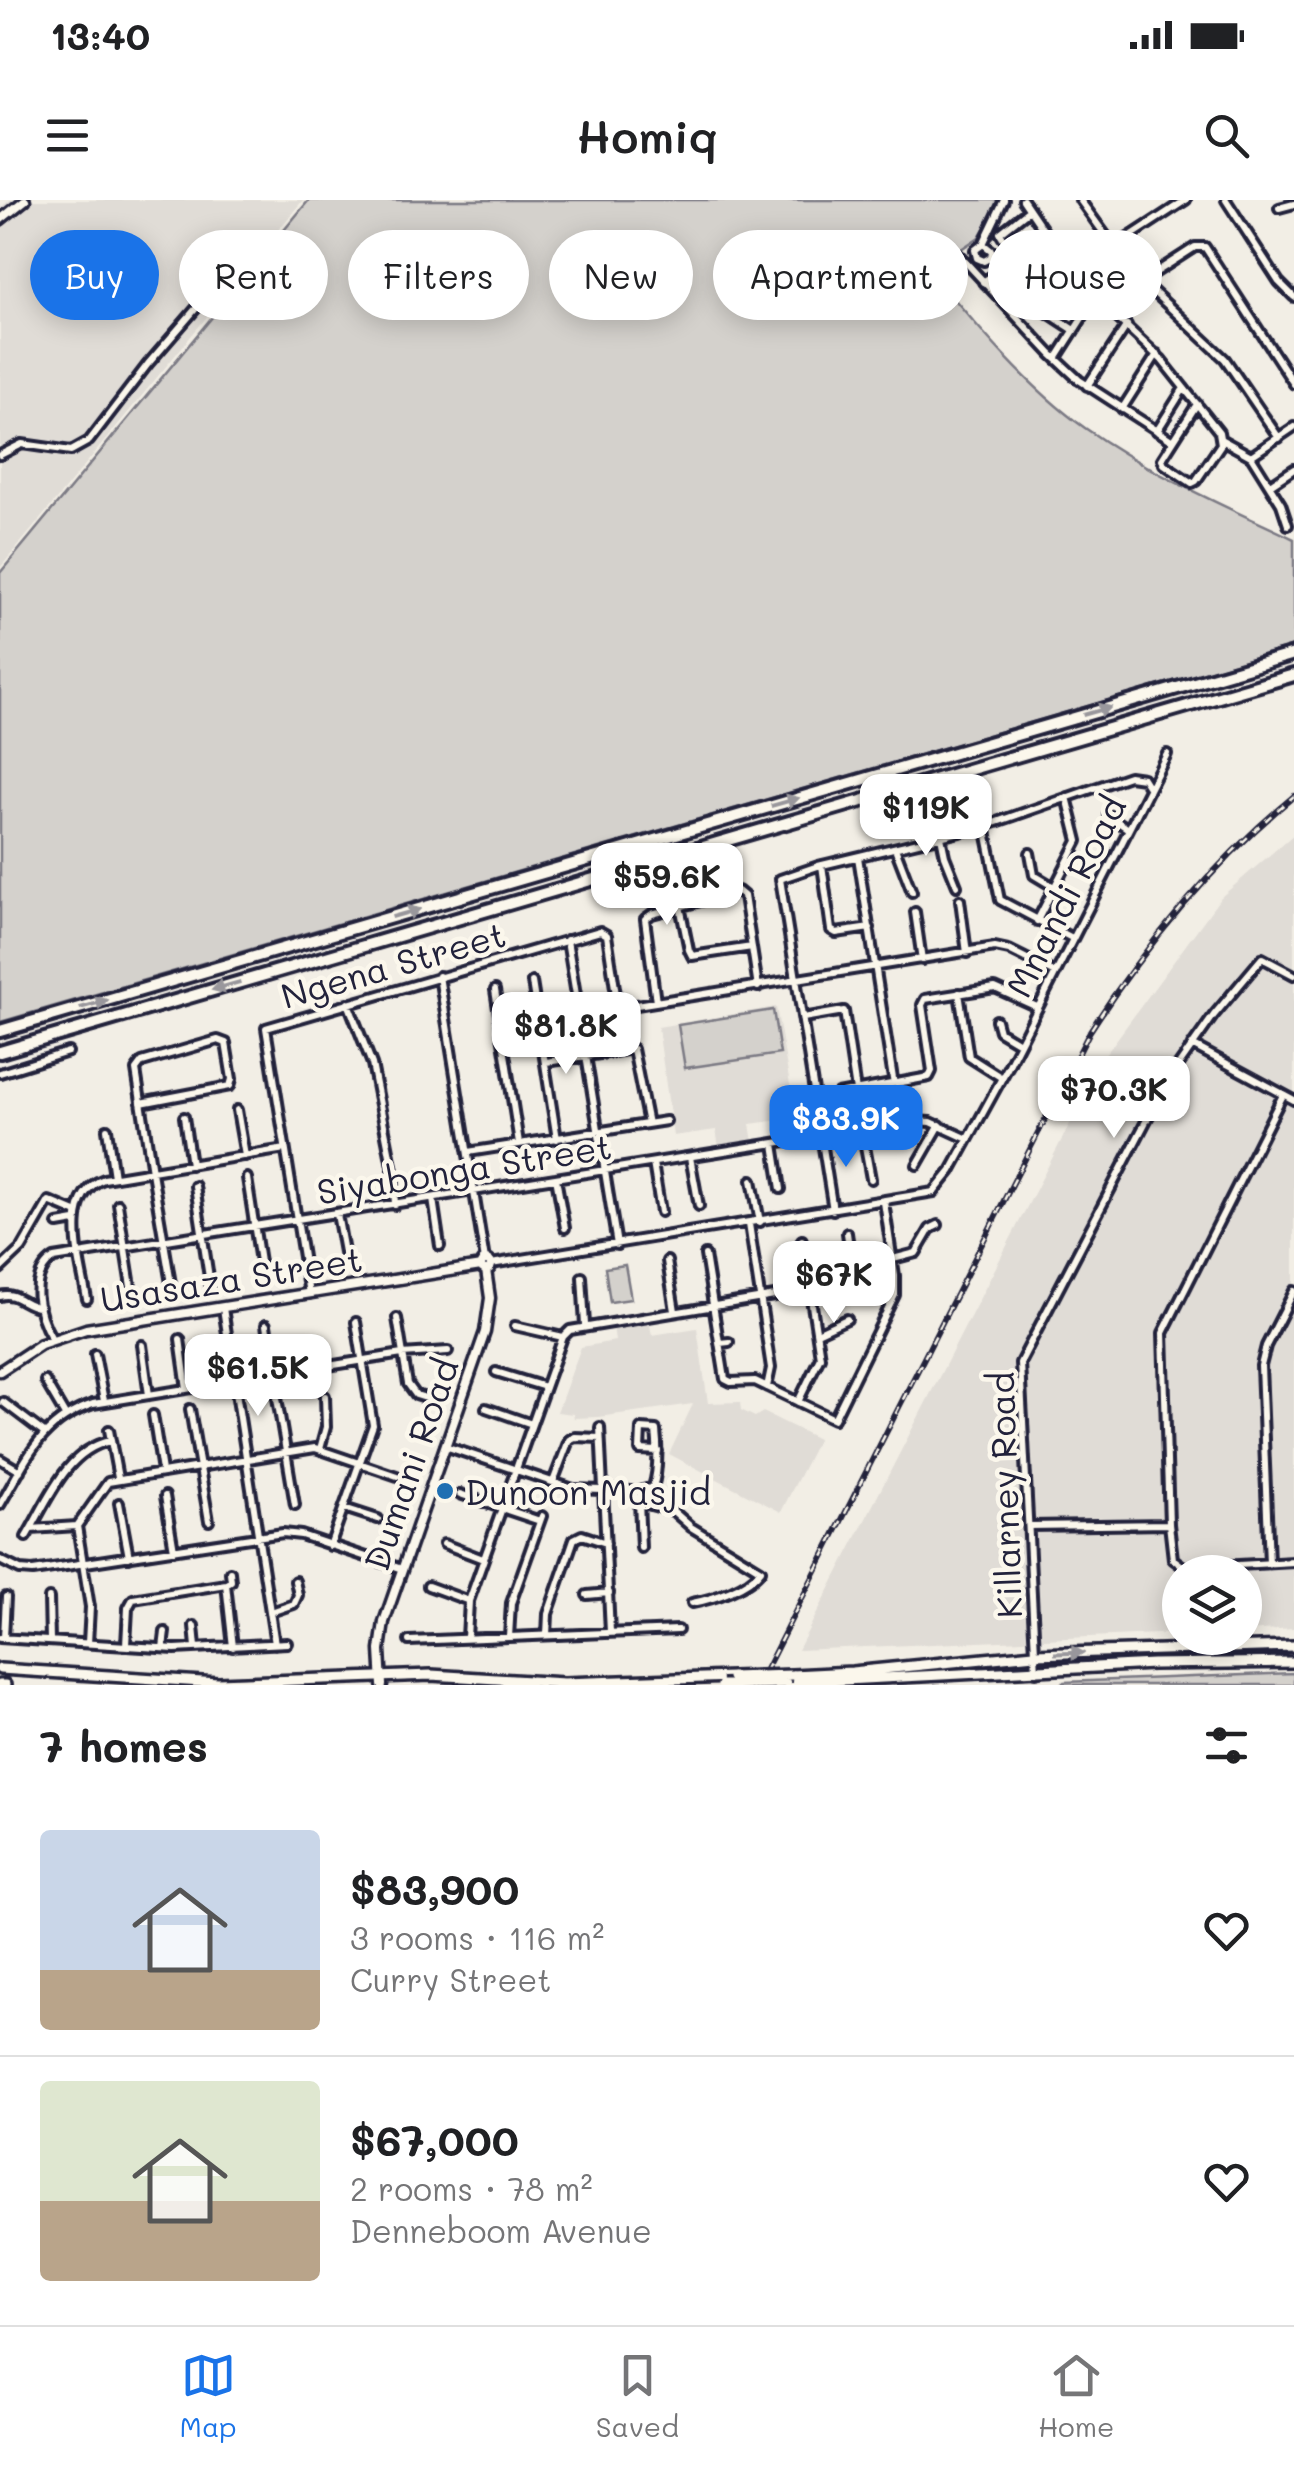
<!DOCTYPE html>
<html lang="en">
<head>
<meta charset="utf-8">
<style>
  :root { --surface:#fff; --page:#f2f2f2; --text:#202124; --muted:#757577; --line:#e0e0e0; --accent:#1a73e8 }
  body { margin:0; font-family:Mali,sans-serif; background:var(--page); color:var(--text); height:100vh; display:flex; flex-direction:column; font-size:38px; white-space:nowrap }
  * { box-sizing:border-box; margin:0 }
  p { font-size:32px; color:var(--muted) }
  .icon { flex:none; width:55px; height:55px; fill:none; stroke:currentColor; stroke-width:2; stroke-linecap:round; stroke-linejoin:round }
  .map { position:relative; height:1485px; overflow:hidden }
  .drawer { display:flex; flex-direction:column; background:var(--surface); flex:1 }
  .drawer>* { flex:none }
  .guide { position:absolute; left:30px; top:30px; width:1235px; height:90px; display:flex; gap:20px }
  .fabs { position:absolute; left:1162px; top:1355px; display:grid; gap:20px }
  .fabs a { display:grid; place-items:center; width:100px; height:100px; border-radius:50%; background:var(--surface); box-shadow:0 5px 25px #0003; font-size:50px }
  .price { position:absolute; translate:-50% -85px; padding:0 22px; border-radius:20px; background:#fff; color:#222; font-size:32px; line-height:65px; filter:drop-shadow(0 2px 5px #0008) }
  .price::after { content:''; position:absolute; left:50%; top:60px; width:30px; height:22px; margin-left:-15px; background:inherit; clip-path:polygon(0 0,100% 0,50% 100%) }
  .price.on { background:var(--accent); color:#fff }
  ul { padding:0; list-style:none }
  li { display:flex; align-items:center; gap:30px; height:250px; padding:0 40px }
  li+li { border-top:2px solid var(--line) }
  li span { display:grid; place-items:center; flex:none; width:280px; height:200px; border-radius:10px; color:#555 }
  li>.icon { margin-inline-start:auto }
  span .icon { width:120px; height:120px; fill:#fffc; stroke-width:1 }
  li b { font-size:42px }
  h2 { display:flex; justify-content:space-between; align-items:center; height:120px; padding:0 40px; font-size:42px }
  .chip { padding:0 35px; border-radius:45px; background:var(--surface); box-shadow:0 5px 25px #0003; font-size:35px; line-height:90px }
  .chip.on { background:var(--accent); color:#fff }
  .status { display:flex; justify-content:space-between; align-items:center; height:70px; padding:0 50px; background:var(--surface); direction:ltr }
  .status svg { height:28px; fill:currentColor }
  header { display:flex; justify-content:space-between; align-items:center; height:130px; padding:0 40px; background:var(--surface); font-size:45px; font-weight:600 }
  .dock { display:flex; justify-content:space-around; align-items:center; height:140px; border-top:2px solid var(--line); background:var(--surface); font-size:28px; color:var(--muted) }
  .dock a { display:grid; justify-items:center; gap:5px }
  .dock .on { color:var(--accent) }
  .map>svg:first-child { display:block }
  .built { fill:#e0dcd6 }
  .green { fill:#d4d1cc; stroke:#7b7a84; stroke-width:2.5 }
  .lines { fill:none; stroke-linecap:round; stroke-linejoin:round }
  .street-casing { stroke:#22223b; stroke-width:14 }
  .secondary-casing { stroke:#22223b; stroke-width:15 }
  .primary-casing { stroke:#22223b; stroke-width:16 }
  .highway-casing { stroke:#22223b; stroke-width:18 }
  .street { stroke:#fbf7ec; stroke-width:6 }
  .secondary { stroke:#fbf7ec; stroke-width:8 }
  .primary { stroke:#fbf7ec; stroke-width:9 }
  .highway { stroke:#fbf7ec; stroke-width:10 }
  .rail-casing { stroke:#22223b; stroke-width:6 }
  .rail { stroke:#fbf7ec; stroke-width:2.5; stroke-dasharray:8; stroke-linecap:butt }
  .primary-bridge-casing { stroke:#22223b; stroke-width:16; stroke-linecap:butt }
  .primary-bridge { stroke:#fbf7ec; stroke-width:9 }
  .oneway { fill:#99979c }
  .poi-dot { fill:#1f6fb2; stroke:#fbf7ec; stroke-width:4 }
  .labels { text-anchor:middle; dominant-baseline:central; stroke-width:9; stroke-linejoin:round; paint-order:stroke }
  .street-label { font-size:35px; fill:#22223b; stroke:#fbf7ec }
  .poi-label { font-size:35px; fill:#22223b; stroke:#fbf7ec; text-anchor:start }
</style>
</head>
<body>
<div class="status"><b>13:40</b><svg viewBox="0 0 49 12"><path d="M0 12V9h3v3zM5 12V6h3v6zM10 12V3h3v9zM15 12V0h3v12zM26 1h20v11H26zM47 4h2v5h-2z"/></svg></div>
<header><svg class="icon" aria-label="menu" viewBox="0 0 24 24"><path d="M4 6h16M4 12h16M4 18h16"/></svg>Homiq<svg class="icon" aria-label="search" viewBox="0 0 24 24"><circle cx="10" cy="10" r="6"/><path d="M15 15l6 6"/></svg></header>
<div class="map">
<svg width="1294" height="1485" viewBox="0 0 1294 1485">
  <rect width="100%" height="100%" fill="#f2eee5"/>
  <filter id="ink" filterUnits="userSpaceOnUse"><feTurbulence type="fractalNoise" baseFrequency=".01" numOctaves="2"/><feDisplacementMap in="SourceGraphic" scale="20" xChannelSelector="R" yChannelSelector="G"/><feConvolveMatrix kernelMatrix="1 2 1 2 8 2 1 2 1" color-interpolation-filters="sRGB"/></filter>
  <g filter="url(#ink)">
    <path class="built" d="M10,0H303L0,368V8Z
      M1294,634V1428L1245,1431V1372H1180V1433L798,1450L1106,854L1221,697Z
      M776,807L796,918L750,924L753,942L719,947L716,930L673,936L658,827Z
      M649,1121L652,1135L697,1128L708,1203L740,1202L741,1210L755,1217L763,1212L818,1239L781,1312L669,1254L693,1204L598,1217L574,1218L573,1214L557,1212L581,1147L615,1141L613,1126Z"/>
    <path class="green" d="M309,0H1000L979,37L930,70C974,123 1028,188 1085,228C1150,274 1222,305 1294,339V446L0,822V373Z
      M773,810L780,854L685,868L678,825Z
      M625,1065L631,1099L610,1102L605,1068Z
      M1294,1473V1485H1061L1064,1482Z"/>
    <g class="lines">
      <defs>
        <path id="street" d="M1023,0L1077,80L1161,159L1219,232L1221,244L1196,281L1192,283L1164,264L1162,259L1197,204
          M1080,0L1114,47
          M1226,0L1279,82L1294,97
          M1279,8L1294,4
          M983,44L992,51L991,57L984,61L977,58L975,50L983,44L1004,0
          M959,55L1051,154L1079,180L1173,241
          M991,57L1019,94L1074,130
          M1126,66L1225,159L1279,238
          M983,82L1002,69
          M1141,82L1195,47H1205L1294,184
          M1028,100L1033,85L1000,33L1029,10
          M1056,159L1095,98L1126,66L1114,47L1186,0
          M1087,186L1127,125
          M1122,209L1157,154
          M1157,231L1184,188
          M1222,240L1251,256L1294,227
          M0,255L22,244L71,251L89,241L148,164L205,98L216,66
          M1251,256L1281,304L1288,325
          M1270,285L1294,269
          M1108,615L1127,628
          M985,626L1000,700L1072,738
          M941,637L945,656L957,686
          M895,648L912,692
          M1030,653L1034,675L1054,687
          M858,657L900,923
          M822,665L831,730L836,733L870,728
          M960,700L967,753
          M680,706L689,750L692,756L752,747
          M915,712L922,760
          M1037,721L1078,641L1067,597
          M567,740L617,1045
          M439,776L485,1060
          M532,782L557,939
          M495,790L519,943
          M959,793L969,857L1002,878
          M656,802L645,719L652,714L738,691L744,696L758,787
          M348,803L372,864L393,971L395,1005
          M803,818L844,811L856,891
          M996,820L999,831L1019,843
          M501,827L995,747L1009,750L1055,773
          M1192,845L1294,900
          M546,862L633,849L648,924
          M0,873L68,852
          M838,894L929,877L932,871L922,805L925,799L995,788L1037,807
          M1283,895L1163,1133L1169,1324L1173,1359L1185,1368L1294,1362
          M141,903L230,886L232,879L226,843L218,840L142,862L136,870C147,943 159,1016 172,1089
          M237,910L245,956
          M184,917L191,965
          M107,929L114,977
          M862,930L871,979
          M774,944L781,989
          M468,952L666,921
          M690,957L699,1006
          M653,963L661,1012
          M917,965L940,925
          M247,978L262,1075
          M556,978L565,1028
          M752,980L760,1022
          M195,986L210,1084
          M433,999L440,1046
          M118,1004L132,1093
          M833,1010L780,679L818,666L985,626L1129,576L1143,578L1148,586
          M337,1014L346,1063
          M58,1024L75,1021
          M749,1024L771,1168L767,1187
          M847,1033L854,1082
          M705,1055L725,1179L731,1182L755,1181L834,1219
          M893,1059L916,1053L930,1029L938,1025
          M667,1061L675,1111
          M491,1064L934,992L951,971L1008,867L1167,554
          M0,1069L22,1048L49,1001L75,1012
          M582,1077L585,1125
          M309,1094L266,828L600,731L607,735L618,808
          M0,1096C17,1091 24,1107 40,1107
          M87,1099C81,1064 59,995 104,979L285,949
          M223,1108L275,1444
          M397,1118L408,1184L416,1195L429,1199
          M266,1125L274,1175
          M515,1126L563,1137
          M817,1133L847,1119
          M52,1139C38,1115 27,1076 54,1058L912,921L931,922L968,939
          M180,1139L187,1189
          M720,1143L729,1142
          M142,1145L149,1195
          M95,1154L104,1201
          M496,1172L545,1187
          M45,1181L65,1215
          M277,1198L295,1305
          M3,1202L44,1233
          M798,1202L820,1157L802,1040
          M486,1208L532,1224
          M190,1209L209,1321
          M153,1215L162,1271
          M834,1219L895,1095V1076L884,1002
          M600,1227L610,1432
          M109,1230L118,1278
          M445,1246L573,1289L631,1291L647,1304L673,1311L691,1327L761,1370C749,1387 714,1399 692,1403
          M320,1249L326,1227L325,1196
          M0,1259L20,1271
          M553,1282L569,1240L575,1237L600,1238
          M634,1293L653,1287C659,1269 658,1249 656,1230L641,1229L640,1250L658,1251
          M460,1294L540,1321
          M165,1296L174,1350
          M639,1300L641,1348
          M119,1303L129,1357
          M0,1305C27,1259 40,1222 93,1204L402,1154L448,1151
          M344,1308L378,1319
          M1029,1326L1169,1324
          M31,1329L77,1326
          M26,1337C47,1302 66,1250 110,1241
          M444,1344L483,1359
          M330,1346L373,1225L356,1122
          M0,1360L20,1370L33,1371L283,1333L301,1335L402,1369
          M1269,1363L1261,1166L1266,1146L1294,1091
          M230,1372L231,1381L226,1384L233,1447
          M428,1386L469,1401
          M587,1395L609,1393
          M49,1398L50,1440
          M271,1412L294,1404L298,1395L295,1381
          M194,1426L196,1447
          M547,1435L548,1414L574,1339L582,1335L606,1343
          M509,1437L511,1403L542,1316
          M0,1438L175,1449L287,1443
          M4,1438L6,1397
          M467,1438L469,1401L563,1137L570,1130L895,1076
          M409,1441L678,1430
          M88,1443L90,1407L77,1326L108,1282L315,1248L397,1276
          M126,1445L128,1408L133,1399L226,1384
          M163,1448L165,1432
          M1036,1472L1020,1163L1166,883L1214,815L1262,758L1294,775"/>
        <path id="secondary" d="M0,20L25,0
          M481 1065a5 5 0 1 1 10 0a5 5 0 1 1-10 0Z
          M0,1171L41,1144L86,1129L481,1066
          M382,1485L380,1450L384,1422L485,1132L490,1098L486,1070"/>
        <path id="primary" d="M0,1469L218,1483L431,1475L564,1483L732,1477
          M792,1475L852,1472L1034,1454L1294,1446
          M786,1483L1153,1464L1294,1462
          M0,1485H5"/>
        <path id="highway" d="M0,831L1294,454
          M0,852L1294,475"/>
      </defs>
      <use href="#street" class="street-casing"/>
      <use href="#secondary" class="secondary-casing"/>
      <use href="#primary" class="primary-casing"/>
      <use href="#highway" class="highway-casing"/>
      <use href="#street" class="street"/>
      <use href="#secondary" class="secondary"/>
      <use href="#primary" class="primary"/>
      <use href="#highway" class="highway"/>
      <defs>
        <path id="rail" d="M758,1485L1090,831C1147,743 1213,663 1294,596"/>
      </defs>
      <use href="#rail" class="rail-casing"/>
      <use href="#rail" class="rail"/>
      <defs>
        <path id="primary-bridge" d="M732,1477L792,1475
          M722,1485L786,1483"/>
      </defs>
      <use href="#primary-bridge" class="primary-bridge-casing"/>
      <use href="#primary-bridge" class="primary-bridge"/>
    </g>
    <defs><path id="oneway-solid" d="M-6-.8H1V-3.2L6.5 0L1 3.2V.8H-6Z" transform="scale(2.5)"/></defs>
    <g class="oneway">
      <use href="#oneway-solid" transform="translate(1097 511) rotate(-16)"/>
      <use href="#oneway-solid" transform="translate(785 602) rotate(-16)"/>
      <use href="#oneway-solid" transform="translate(406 713) rotate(-16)"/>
      <use href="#oneway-solid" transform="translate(226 786) rotate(164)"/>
      <use href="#oneway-solid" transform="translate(94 804) rotate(-16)"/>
      <use href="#oneway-solid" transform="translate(1069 1453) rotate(-2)"/>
    </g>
  </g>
  <circle class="poi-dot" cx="445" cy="1291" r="10"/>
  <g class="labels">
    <g class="street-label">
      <text transform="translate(1065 696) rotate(-63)">Mnandi Road</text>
      <text transform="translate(393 764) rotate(-16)">Ngena Street</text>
      <text transform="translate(464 968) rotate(-9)">Siyabonga Street</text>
      <text transform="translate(231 1078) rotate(-9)">Usasaza Street</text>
      <text transform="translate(410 1264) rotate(-71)">Dumani Road</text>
      <text transform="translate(1004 1295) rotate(-92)">Killarney Road</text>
    </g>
    <g class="poi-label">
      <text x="465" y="1291">Dunoon Masjid</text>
    </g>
  </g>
</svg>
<div class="fabs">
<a><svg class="icon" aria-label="layers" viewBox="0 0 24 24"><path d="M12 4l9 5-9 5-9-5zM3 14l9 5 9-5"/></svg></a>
</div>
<b class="price" style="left:926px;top:659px">$119K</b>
<b class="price" style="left:667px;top:728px">$59.6K</b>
<b class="price" style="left:566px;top:877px">$81.8K</b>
<b class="price" style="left:1114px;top:941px">$70.3K</b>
<b class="price on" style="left:846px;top:970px">$83.9K</b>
<b class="price" style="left:834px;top:1126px">$67K</b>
<b class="price" style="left:258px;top:1219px">$61.5K</b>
<div class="guide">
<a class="chip on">Buy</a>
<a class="chip">Rent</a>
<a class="chip">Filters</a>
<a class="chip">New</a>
<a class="chip">Apartment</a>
<a class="chip">House</a>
</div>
</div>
<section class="drawer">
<h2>7 homes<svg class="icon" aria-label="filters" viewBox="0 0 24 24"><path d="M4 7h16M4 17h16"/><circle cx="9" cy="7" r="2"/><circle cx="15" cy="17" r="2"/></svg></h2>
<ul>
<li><span style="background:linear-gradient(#c9d6e8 70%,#b9a48a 0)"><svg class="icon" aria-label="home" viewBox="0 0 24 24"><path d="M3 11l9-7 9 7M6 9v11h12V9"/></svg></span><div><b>$83,900</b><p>3 rooms · 116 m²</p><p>Curry Street</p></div><svg class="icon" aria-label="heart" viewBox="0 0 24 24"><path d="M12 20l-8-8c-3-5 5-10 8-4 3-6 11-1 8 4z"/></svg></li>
<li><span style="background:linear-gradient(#dfe7d0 60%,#b9a48a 0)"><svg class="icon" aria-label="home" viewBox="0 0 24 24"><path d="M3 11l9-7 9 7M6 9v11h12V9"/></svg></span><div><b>$67,000</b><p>2 rooms · 78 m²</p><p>Denneboom Avenue</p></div><svg class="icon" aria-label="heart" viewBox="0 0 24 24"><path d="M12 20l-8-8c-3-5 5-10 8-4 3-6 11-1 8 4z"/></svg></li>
</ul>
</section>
<nav class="dock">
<a class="on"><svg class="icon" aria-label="map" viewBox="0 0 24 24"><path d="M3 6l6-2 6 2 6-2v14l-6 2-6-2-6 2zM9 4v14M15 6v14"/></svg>Map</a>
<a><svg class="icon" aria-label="saved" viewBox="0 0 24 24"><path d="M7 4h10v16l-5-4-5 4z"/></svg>Saved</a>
<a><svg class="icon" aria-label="home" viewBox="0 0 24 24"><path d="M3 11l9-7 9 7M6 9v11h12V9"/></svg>Home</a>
</nav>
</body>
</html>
